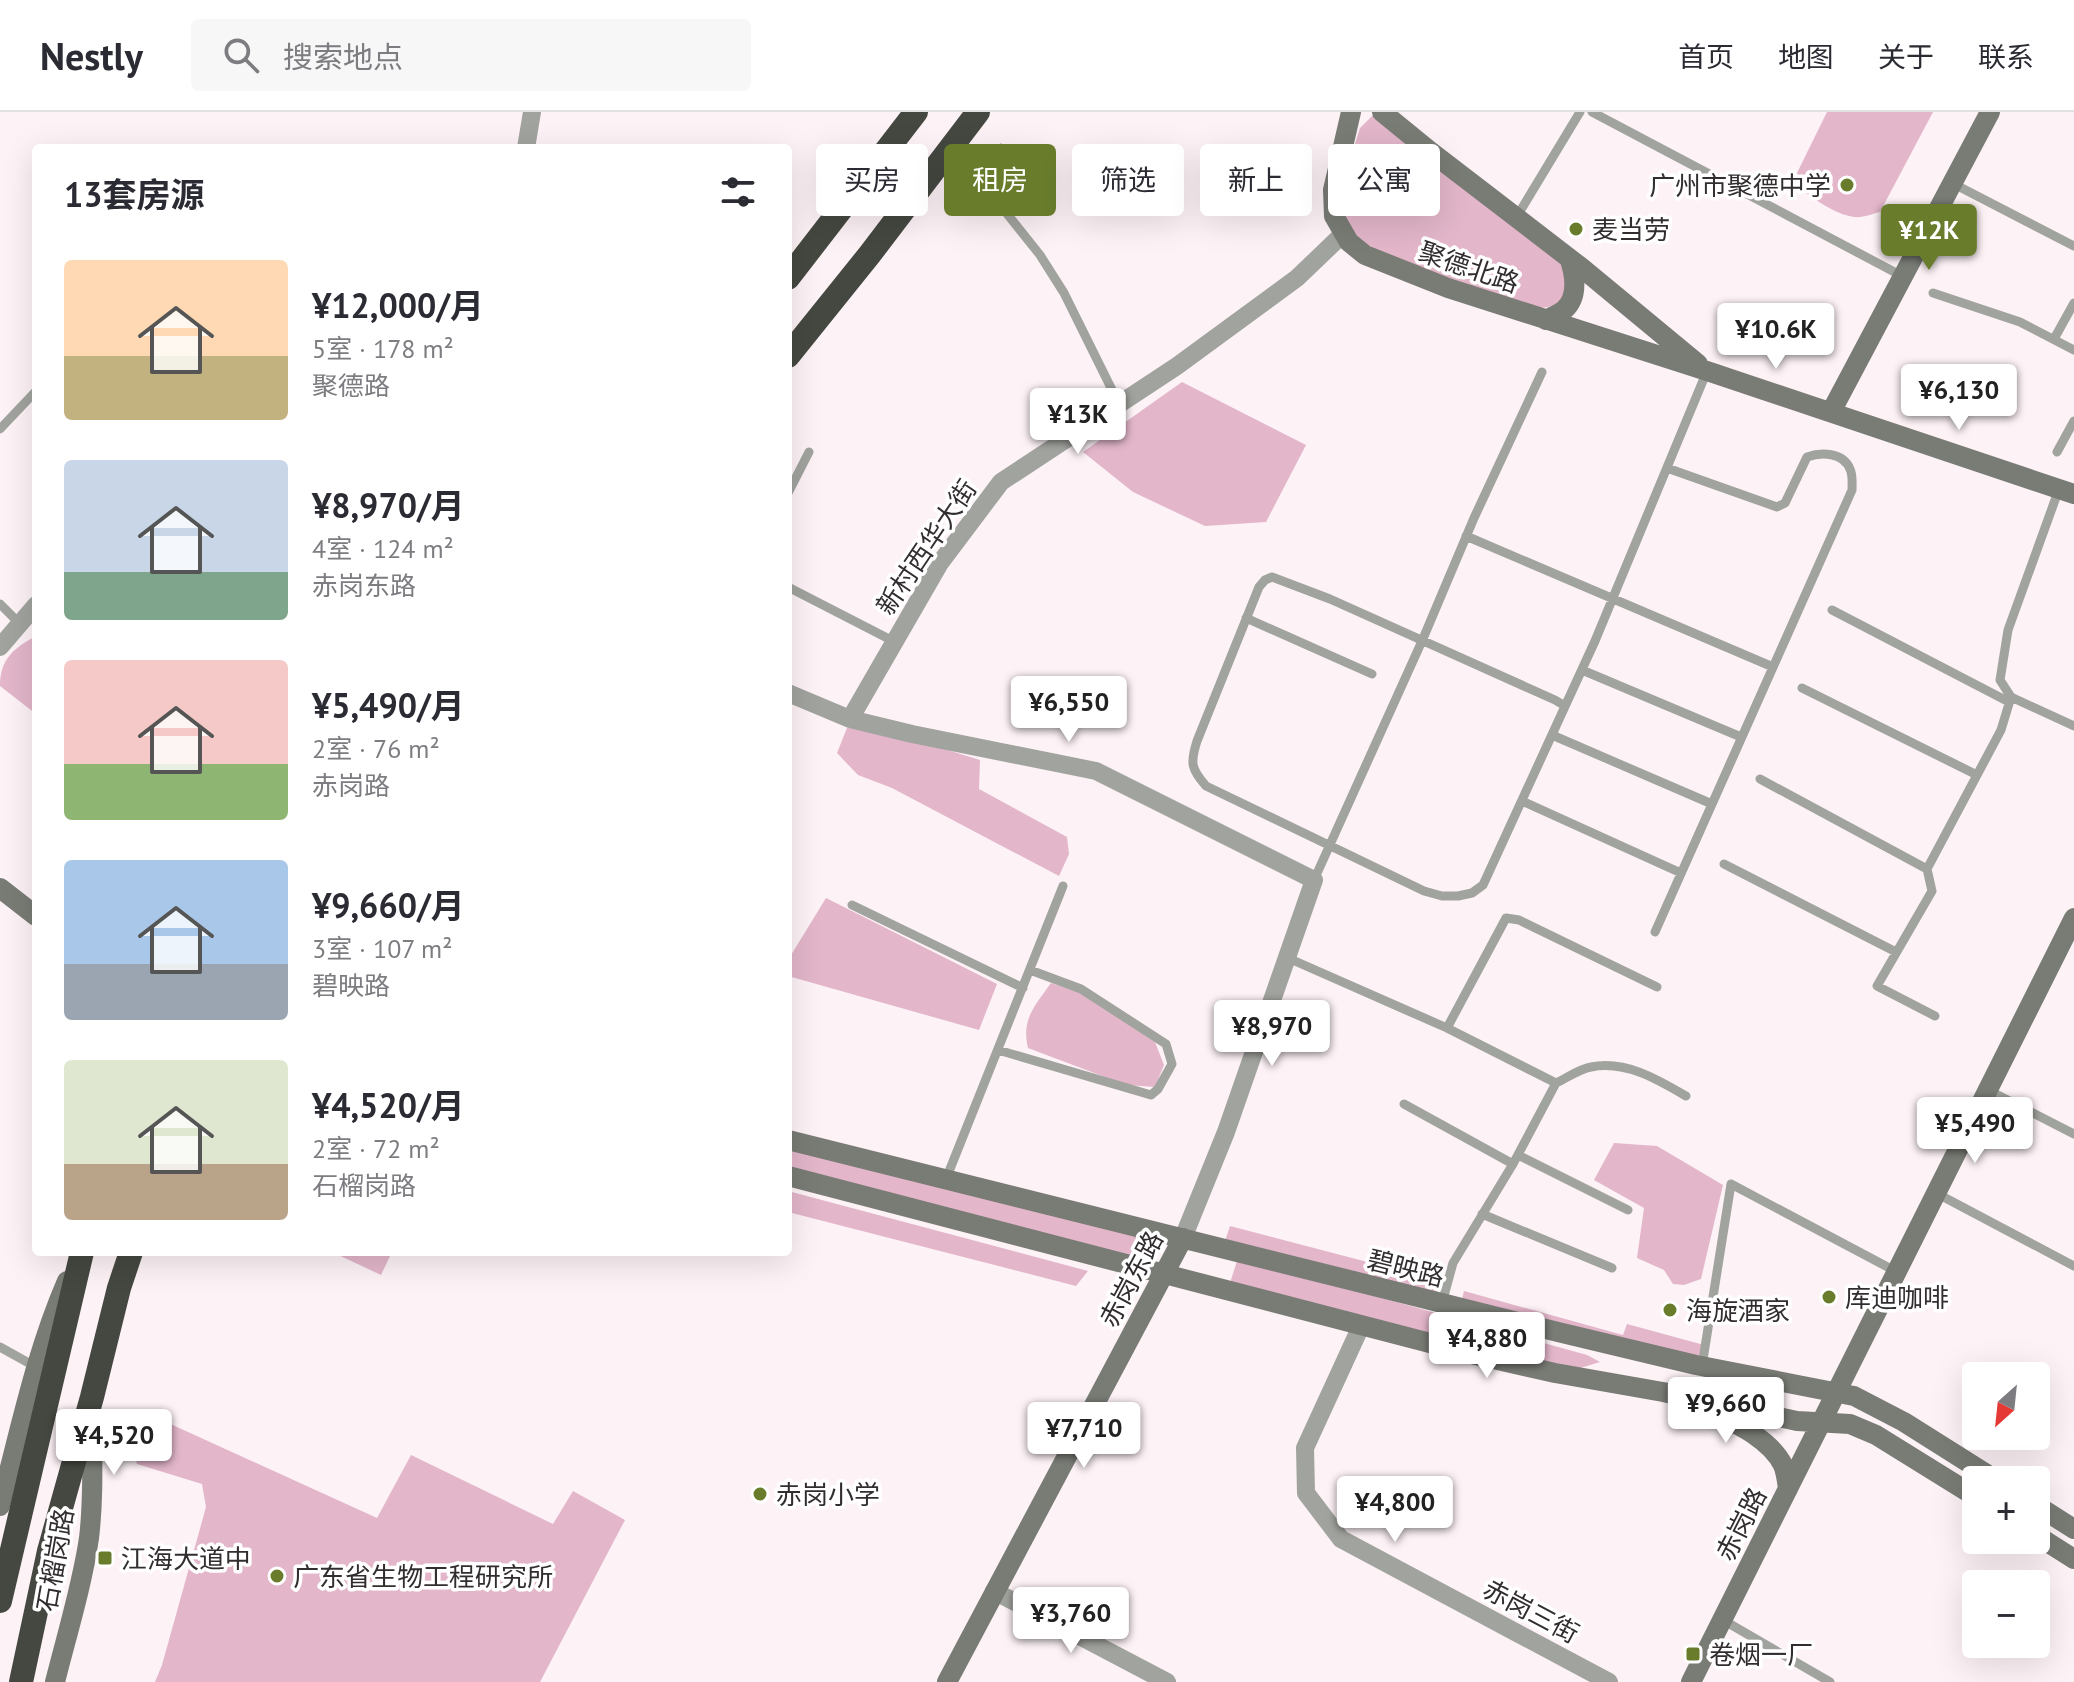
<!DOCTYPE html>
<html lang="zh">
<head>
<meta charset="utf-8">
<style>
  :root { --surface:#fff; --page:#f7f7f7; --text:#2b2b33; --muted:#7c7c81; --line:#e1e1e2; --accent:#687c2c }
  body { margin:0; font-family:"PT Sans","Noto Sans SC",sans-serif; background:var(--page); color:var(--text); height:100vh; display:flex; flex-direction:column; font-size:30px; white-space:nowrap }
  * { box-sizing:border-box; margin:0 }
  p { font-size:26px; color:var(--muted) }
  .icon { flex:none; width:44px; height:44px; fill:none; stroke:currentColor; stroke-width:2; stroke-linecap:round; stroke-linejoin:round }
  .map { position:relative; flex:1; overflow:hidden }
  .details { position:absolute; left:32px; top:32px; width:760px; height:1112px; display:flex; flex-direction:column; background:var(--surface); border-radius:8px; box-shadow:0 8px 32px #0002 }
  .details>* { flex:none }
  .top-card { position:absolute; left:816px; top:32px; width:760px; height:72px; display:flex; gap:16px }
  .needle { width:52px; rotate:207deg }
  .controls { position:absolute; left:1962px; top:1250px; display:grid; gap:16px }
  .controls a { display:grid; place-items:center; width:88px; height:88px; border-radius:8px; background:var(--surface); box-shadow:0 8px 32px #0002; font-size:40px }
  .price { position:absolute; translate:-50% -68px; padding:0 18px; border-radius:8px; background:#fff; color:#222; font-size:26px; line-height:52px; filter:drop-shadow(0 2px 4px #0008) }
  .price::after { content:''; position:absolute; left:50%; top:48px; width:24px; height:18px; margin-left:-12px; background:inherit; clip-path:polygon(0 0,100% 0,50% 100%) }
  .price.on { background:var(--accent); color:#fff }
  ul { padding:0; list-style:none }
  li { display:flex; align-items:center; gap:24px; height:200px; padding:0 32px }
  li span { display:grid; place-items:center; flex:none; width:224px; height:160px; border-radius:8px; color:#555 }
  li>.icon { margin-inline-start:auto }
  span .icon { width:96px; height:96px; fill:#fffc; stroke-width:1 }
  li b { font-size:34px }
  h2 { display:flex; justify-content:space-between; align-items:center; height:96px; padding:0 32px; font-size:34px }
  .pill { padding:0 28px; border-radius:8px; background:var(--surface); box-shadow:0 8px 32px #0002; font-size:28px; line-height:72px }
  .pill.on { background:var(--accent); color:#fff }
  header { display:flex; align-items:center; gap:48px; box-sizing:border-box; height:112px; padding:0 40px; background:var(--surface); border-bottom:2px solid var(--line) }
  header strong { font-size:38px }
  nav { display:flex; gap:44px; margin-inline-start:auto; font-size:28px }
  .search { width:560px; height:72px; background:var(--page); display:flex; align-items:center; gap:20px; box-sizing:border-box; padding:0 28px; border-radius:8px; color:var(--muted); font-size:30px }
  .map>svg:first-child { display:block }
  .green { fill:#e3b6ca }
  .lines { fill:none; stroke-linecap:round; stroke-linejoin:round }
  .path { stroke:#b7afb2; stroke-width:3; stroke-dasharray:6 4; stroke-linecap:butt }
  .lane { stroke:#a1a39e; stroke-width:9 }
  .street { stroke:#a1a39e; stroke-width:18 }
  .secondary { stroke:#797b75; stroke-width:20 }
  .highway { stroke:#454840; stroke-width:24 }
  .poi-dot { fill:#687c2c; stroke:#fff; stroke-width:3 }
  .labels { text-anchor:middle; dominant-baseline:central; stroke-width:7; stroke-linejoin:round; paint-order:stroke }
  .poi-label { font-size:26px; fill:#322e30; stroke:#fff; text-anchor:start }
  .street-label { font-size:26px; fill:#322e30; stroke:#fff }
</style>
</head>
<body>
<header>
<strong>Nestly</strong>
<div class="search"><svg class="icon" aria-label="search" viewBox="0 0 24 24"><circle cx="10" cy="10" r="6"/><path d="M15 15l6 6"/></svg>搜索地点</div>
<nav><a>首页</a><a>地图</a><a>关于</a><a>联系</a></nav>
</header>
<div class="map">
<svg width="2074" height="1570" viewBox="0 0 2074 1570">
  <rect width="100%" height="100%" fill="#fdf2f6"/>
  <path class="green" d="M1827,0H1933L1880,100C1872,102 1863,106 1854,105C1834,102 1815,87 1800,77L1797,61Z
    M1374,2L1565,152C1568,176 1570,194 1541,196L1388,148L1363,133L1348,116L1339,83L1360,16Z
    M1182,270L1306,333L1266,410L1205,414L1133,380L1083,340Z
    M36,524V602L0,574C0,547 14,536 36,524Z
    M873,615L980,648L979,677L1067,725L1069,742L1059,764L892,676L858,663L837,641L847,616Z
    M826,786L997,872L979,918L788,864V848Z
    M1051,871L1078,880L1155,930L1164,953L1155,975L1126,973L1028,936C1021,907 1035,894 1051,871Z
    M1614,1031L1657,1034L1723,1073L1701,1167L1684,1173L1673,1172L1664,1158L1637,1146L1644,1096L1594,1068Z
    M788,1034L1153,1127L1148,1151L788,1058Z
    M788,1079L1088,1159L1076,1174L788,1100Z
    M1230,1114L1440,1169L1436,1184L1224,1132Z
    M332,1140H392L381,1163Z
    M1238,1146L1587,1243L1600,1250L1574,1258L1229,1174Z
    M1464,1179L1623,1223L1627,1212L1704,1233L1698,1252L1462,1187Z
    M153,1304L377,1406L411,1343L553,1412L573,1379L625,1408L540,1570H155L162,1553L206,1395L202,1372L137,1352L129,1316Z"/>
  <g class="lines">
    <path class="path" d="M974,63L1002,32
      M956,103L969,73"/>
    <path class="lane" d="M1592,0L1902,164
      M1952,71L2074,134
      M984,73L1040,143L1064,181L1119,292
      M1516,106L1580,0
      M1933,181L2020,210L2074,238
      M2054,227L2074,191
      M0,317L36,279
      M2057,340L2074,309
      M788,381L809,340
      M1466,424L1773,555
      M788,475L895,530
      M0,492L20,512
      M1832,498L2009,590
      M1246,506L1372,562
      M1582,558L1741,625
      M1802,576L1977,663
      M2011,585L2074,614
      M1565,594L1555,588L1330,487L1272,465L1265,468L1259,475L1197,629C1190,651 1191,657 1206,674L1424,779L1442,784H1458L1472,781L1483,773L1595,529L1707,259
      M1552,623L1712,692
      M1760,667L1927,757
      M1522,689L1681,761
      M1724,752L1896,840
      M1314,768L1422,529L1474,406L1542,260
      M852,793L1023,876
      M1655,820L1852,378C1852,371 1853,363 1850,357C1843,340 1821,340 1807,345L1785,391L1777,395L1667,356
      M1288,846L1447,916L1556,971L1513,1052L1453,1151L1442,1191
      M1935,904L1877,874L1932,779L1927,757L2001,618L2011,585L2000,568L2008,518L2059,377
      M1447,916L1506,806L1519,808L1657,875
      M998,938L1151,983L1158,977L1172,952L1166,932L1081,877L1030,858
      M1556,971C1567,966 1579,957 1591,955C1625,948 1657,967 1686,984
      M1988,978L2074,1022
      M1404,992L1513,1052
      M1518,1043L1628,1098
      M946,1067L1063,774
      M1936,1081L2074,1154
      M1482,1102L1612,1156
      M0,1235L36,1255
      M1702,1254L1731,1072L1897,1160
      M1723,1508L1830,1570"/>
    <path class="street" d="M526,36L532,0
      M0,535L36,493
      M788,581L850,607L912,622L1096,659L1314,768L1226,1020L1183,1126
      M850,607L940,451L1001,370L1177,254L1297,166L1344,121
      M1361,1214L1305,1336L1306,1381L1341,1427L1609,1570
      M994,1479L1167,1570"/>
    <path class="secondary" d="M1351,0L1333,78L1334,104L1349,130L1365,143L1448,176L1707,259L2074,382
      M1382,0L1431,40L1582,156L1698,252
      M1546,208C1551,205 1559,202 1564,198C1579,185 1575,164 1570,148
      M1831,300L1990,0
      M0,776L36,804
      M788,1028L1558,1220L1696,1253L1854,1284L1904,1310L1996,1368
      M788,1064L1476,1243L1555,1261L1663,1280L1797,1309L1850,1312L1876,1323L1976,1385
      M1706,1297C1732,1310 1769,1325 1783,1353C1786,1360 1787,1369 1788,1377
      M2036,1393L2074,1417
      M0,1394C20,1319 36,1240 67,1169
      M2036,1423L2074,1447
      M55,1570C67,1522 82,1474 89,1426C94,1385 92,1343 92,1302
      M947,1570L1183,1126
      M1691,1570L2074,806"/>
    <path class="highway" d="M788,166L916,0
      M788,244L870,142L978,0
      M0,1489L82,1140
      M21,1570L49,1439L92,1285L119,1176L131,1140"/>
  </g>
  <g class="poi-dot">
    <circle cx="1847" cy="73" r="8"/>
    <circle cx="1576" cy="117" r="8"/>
    <circle cx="1829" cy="1185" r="8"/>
    <circle cx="1670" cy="1198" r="8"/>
    <circle cx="760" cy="1382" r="8"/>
    <rect x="97" y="1438" width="16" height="16" rx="4"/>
    <circle cx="277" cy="1464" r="8"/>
    <rect x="1685" y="1534" width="16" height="16" rx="4"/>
  </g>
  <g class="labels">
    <g class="poi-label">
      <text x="1831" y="73" text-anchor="end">广州市聚德中学</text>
      <text x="1592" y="117">麦当劳</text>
      <text x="1845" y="1185">库迪咖啡</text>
      <text x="1686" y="1198">海旋酒家</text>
      <text x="776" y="1382">赤岗小学</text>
      <text x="121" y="1446">江海大道中</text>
      <text x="293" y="1464">广东省生物工程研究所</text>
      <text x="1709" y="1542">卷烟一厂</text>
    </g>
    <g class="street-label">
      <text transform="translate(1469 155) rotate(19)">聚德北路</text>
      <text transform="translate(926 435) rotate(-56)">新村西华大街</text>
      <text transform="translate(1406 1156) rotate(14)">碧映路</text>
      <text transform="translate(1131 1167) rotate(-62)">赤岗东路</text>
      <text transform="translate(1741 1412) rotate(-63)">赤岗路</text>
      <text transform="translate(55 1448) rotate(-80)">石榴岗路</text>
      <text transform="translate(1531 1499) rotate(28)">赤岗三街</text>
    </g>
  </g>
</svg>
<div class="controls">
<a><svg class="needle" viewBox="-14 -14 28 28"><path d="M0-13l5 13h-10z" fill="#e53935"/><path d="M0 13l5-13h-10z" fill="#7c7c81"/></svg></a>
<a>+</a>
<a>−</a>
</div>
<b class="price on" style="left:1929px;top:160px">¥12K</b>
<b class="price" style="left:1776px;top:259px">¥10.6K</b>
<b class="price" style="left:1959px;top:320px">¥6,130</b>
<b class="price" style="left:1078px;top:344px">¥13K</b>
<b class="price" style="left:1069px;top:632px">¥6,550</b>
<b class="price" style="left:1272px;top:956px">¥8,970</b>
<b class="price" style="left:1975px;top:1053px">¥5,490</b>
<b class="price" style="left:1487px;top:1268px">¥4,880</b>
<b class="price" style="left:1726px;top:1333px">¥9,660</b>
<b class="price" style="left:1084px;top:1358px">¥7,710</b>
<b class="price" style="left:114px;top:1365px">¥4,520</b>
<b class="price" style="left:1395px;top:1432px">¥4,800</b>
<b class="price" style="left:1071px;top:1543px">¥3,760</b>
<div class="top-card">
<a class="pill">买房</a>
<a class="pill on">租房</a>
<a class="pill">筛选</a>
<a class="pill">新上</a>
<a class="pill">公寓</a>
</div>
<section class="details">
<h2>13套房源<svg class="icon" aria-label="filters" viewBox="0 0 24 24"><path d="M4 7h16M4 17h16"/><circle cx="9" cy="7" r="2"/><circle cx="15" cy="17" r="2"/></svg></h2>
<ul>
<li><span style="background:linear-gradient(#ffd9b3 60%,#c2b280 0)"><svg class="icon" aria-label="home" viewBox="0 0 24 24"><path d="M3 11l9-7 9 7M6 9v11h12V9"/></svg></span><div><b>¥12,000/月</b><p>5室 · 178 m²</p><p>聚德路</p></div></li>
<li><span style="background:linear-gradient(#c9d6e8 70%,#7fa58c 0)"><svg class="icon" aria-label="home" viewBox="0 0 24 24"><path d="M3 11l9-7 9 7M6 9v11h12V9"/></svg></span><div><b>¥8,970/月</b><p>4室 · 124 m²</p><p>赤岗东路</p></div></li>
<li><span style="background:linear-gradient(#f6c9c9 65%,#8fb573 0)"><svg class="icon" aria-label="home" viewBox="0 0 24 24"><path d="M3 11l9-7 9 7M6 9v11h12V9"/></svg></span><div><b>¥5,490/月</b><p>2室 · 76 m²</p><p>赤岗路</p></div></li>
<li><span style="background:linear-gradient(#a9c7e8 65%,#9aa5b1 0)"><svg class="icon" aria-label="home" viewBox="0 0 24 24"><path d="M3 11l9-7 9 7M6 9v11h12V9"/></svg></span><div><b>¥9,660/月</b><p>3室 · 107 m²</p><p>碧映路</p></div></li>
<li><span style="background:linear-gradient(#dfe7d0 65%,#b9a48a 0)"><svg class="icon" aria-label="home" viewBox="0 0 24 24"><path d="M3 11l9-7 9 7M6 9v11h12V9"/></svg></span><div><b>¥4,520/月</b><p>2室 · 72 m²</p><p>石榴岗路</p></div></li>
</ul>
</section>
</div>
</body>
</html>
